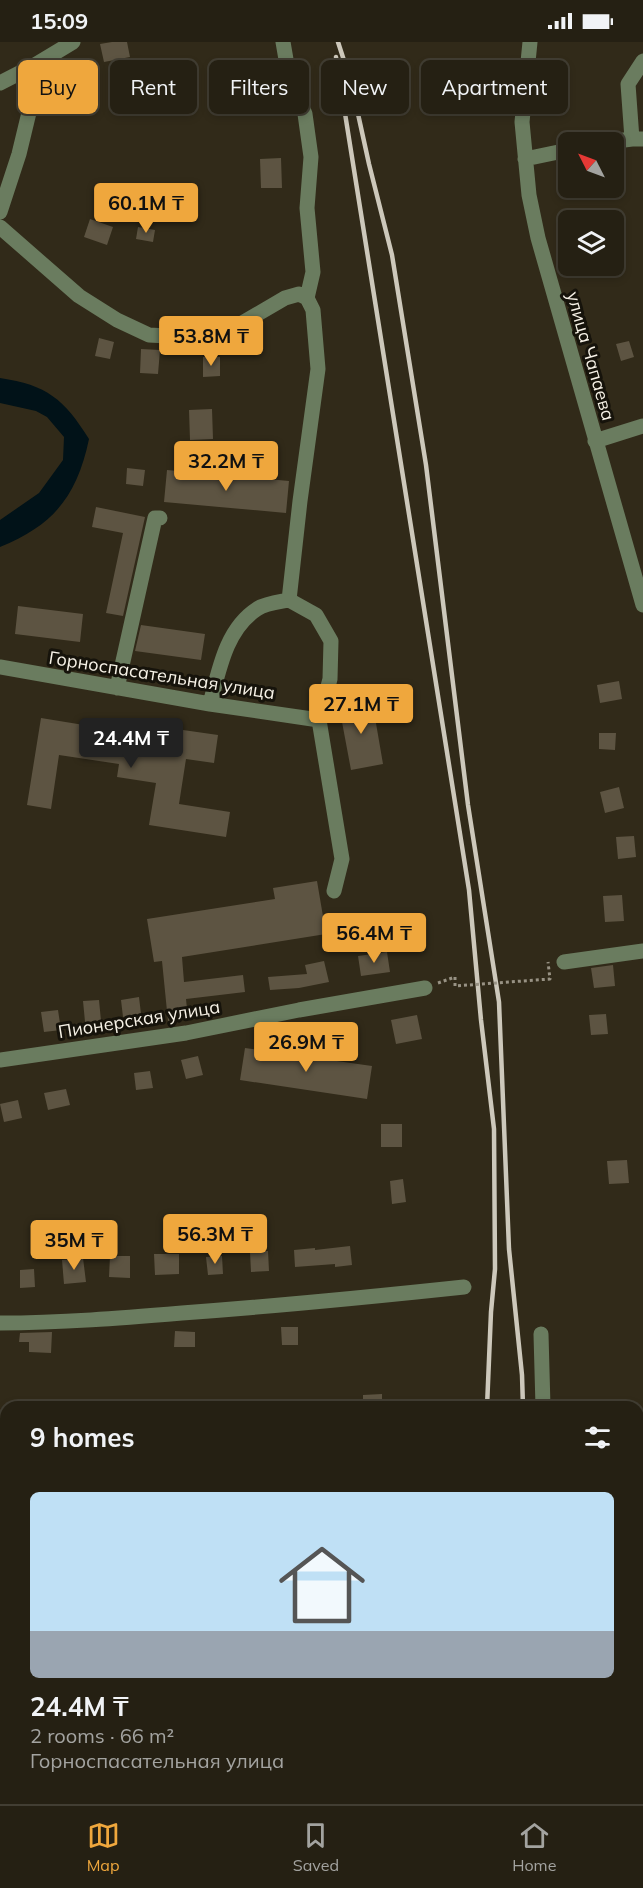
<!DOCTYPE html>
<html lang="en">
<head>
<meta charset="utf-8">
<style>
  :root { --surface:#252013; --page:#2d281c; --text:#f1f3f6; --muted:#a3a3a0; --line:#423e33; --accent:#efa73d }
  body { margin:0; font-family:Mulish,sans-serif; background:var(--page); color:var(--text); height:100vh; display:flex; flex-direction:column; font-size:22px; white-space:nowrap }
  * { box-sizing:border-box; margin:0 }
  p { font-size:20px; color:var(--muted) }
  .icon { flex:none; width:33px; height:33px; fill:none; stroke:currentColor; stroke-width:2; stroke-linecap:round; stroke-linejoin:round }
  .map { position:relative; flex:1; overflow:hidden }
  .panel { position:absolute; left:0px; top:1359px; width:644px; height:404px; display:flex; flex-direction:column; background:var(--surface); border-radius:18px 18px 0 0; box-shadow:0 3px 9px #0003,0 0 0 2px var(--line) }
  .panel>* { flex:none }
  .top-card { position:absolute; left:18px; top:18px; width:608px; height:54px; display:flex; gap:12px }
  .needle { width:39px; rotate:312deg }
  .controls { position:absolute; left:558px; top:90px; display:grid; gap:12px }
  .controls a { display:grid; place-items:center; width:66px; height:66px; border-radius:9px; background:var(--surface); box-shadow:0 3px 9px #0003,0 0 0 2px var(--line); font-size:30px }
  .price { position:absolute; translate:-50% -51px; padding:0 14px; border-radius:6px; background:var(--accent); color:#111; font-size:20px; line-height:39px; filter:drop-shadow(0 2px 3px #0008) }
  .price::after { content:''; position:absolute; left:50%; top:36px; width:18px; height:14px; margin-left:-9px; background:inherit; clip-path:polygon(0 0,100% 0,50% 100%) }
  .price.current { background:#222; color:#fff }
  ul { padding:0; list-style:none }
  li { display:grid; align-content:center; gap:12px; height:318px; padding:0 30px }
  li+li { border-top:2px solid var(--line) }
  li span { display:grid; place-items:center; height:186px; border-radius:9px; color:#555 }
  li>.icon { margin-inline-start:auto }
  span .icon { width:108px; height:108px; fill:#fffc; stroke-width:1 }
  li b { font-size:26px }
  h2 { display:flex; justify-content:space-between; align-items:center; height:72px; padding:0 30px; font-size:26px }
  .chip { padding:0 21px; border-radius:9px; background:var(--surface); box-shadow:0 3px 9px #0003,0 0 0 2px var(--line); font-size:21px; line-height:54px }
  .chip.current { background:var(--accent); color:#111 }
  .status { display:flex; justify-content:space-between; align-items:center; height:42px; padding:0 30px; background:var(--surface); direction:ltr }
  .status svg { height:16px; fill:currentColor }
  .tab-bar { display:flex; justify-content:space-around; align-items:center; height:84px; border-top:2px solid var(--line); background:var(--surface); font-size:16px; color:var(--muted) }
  .tab-bar a { display:grid; justify-items:center; gap:3px }
  .tab-bar .current { color:var(--accent) }
  .map>svg:first-child { display:block }
  .water { fill:#011218 }
  .building { fill:#5d5442 }
  .lines { fill:none; stroke-linecap:round; stroke-linejoin:round }
  .path { stroke:#989284; stroke-width:3; stroke-dasharray:3 3; stroke-linecap:butt }
  .minor { stroke:#6a7c5f; stroke-width:15 }
  .rail { stroke:#cdc8bb; stroke-width:4.5 }
  .path-bridge { stroke:#989284; stroke-width:3; stroke-dasharray:3 3; stroke-linecap:butt }
  .labels { text-anchor:middle; dominant-baseline:central; stroke-width:6; stroke-linejoin:round; paint-order:stroke }
  .street-label { font-size:18px; fill:#f7f2e7; stroke:#16130b }
</style>
</head>
<body>
<div class="status"><b>15:09</b><svg viewBox="0 0 49 12"><path d="M0 12V9h3v3zM5 12V6h3v6zM10 12V3h3v9zM15 12V0h3v12zM26 1h20v11H26zM47 4h2v5h-2z"/></svg></div>
<div class="map">
<svg width="643" height="1762" viewBox="0 0 643 1762">
  <rect width="100%" height="100%" fill="#312a19"/>
  <path class="water" d="M0,336C47,343 64,357 89,397C77,454 54,483 0,505V478L39,451L63,418L64,395L47,375L36,369L0,361Z
    M638,1522L643,1531V1572L638,1562Z"/>
  <path class="building" d="M112,0H127L130,15L104,20L100,2Z
    M78,17L80,35L57,38L55,22L61,19Z
    M231,22L248,25L246,38L229,35Z
    M281,116L282,146H261L260,117Z
    M90,177L113,185L107,203L84,195Z
    M138,185L155,188L153,200L136,197Z
    M99,296L114,300L110,317L95,314Z
    M629,299L634,315L621,319L616,302Z
    M141,307L160,308L158,332L140,331Z
    M203,315H220V334L203,335Z
    M212,367L213,397L190,398L189,368Z
    M127,426L145,428L143,444L126,442Z
    M167,428L289,439L286,471L164,460Z
    M96,465L145,475L123,574L106,571L123,491L92,485Z
    M18,564L83,572L80,600L15,592Z
    M141,583L205,592L201,618L135,609Z
    M619,639L622,657L600,661L597,643Z
    M372,658L383,722L351,728L339,664Z
    M41,676L182,699L183,688L218,693L214,721L186,717L179,762L230,770L226,795L149,783L156,741L117,735L119,722L59,713L51,767L27,763Z
    M599,691H616L615,708L599,707Z
    M619,745L624,766L605,771L600,750Z
    M634,794L636,815L618,817L616,795Z
    M317,839L326,892L182,915L184,940L243,933L245,950L186,957L188,977L168,979L162,919L154,920L147,877L275,857L273,846Z
    M622,853L624,879L605,880L603,854Z
    M387,910L390,930L361,934L358,914Z
    M324,919L329,940L299,946L270,948L268,935L307,932L305,923Z
    M613,923L615,944L594,946L591,926Z
    M139,955L141,972L123,975L121,958Z
    M99,958L102,989L86,990L83,959Z
    M58,968L61,988L44,990L41,970Z
    M606,972L608,992L591,993L589,973Z
    M417,973L422,997L396,1002L391,978Z
    M245,1006L372,1024L367,1057L240,1038Z
    M198,1014L203,1033L186,1037L181,1018Z
    M150,1029L153,1046L136,1048L134,1031Z
    M66,1047L70,1063L48,1068L44,1051Z
    M18,1058L22,1076L4,1080L0,1062Z
    M381,1082H402V1105H381Z
    M627,1118L629,1141L609,1142L607,1119Z
    M403,1137L406,1160L392,1162L390,1139Z
    M350,1204L352,1223L335,1225V1222L295,1225L294,1208L315,1206V1208Z
    M268,1209L269,1229L251,1230L250,1210Z
    M154,1212H179V1232L155,1233Z
    M110,1214H130V1236L109,1235Z
    M222,1214L223,1232L208,1233L206,1215Z
    M83,1216L86,1240L64,1242L62,1218Z
    M34,1227L35,1245L20,1246V1228Z
    M281,1285H298V1303H282Z
    M175,1289L195,1290V1305H174Z
    M52,1290L51,1311L29,1310V1300H19L20,1291Z
    M382,1352V1365H363V1353Z"/>
  <g class="lines">
    <path class="path" d="M438,941L455,935"/>
    <path class="minor" d="M283,0L288,29L305,72L311,115L307,166L313,230L307,256
      M530,0L522,80L529,153L538,196L643,563
      M0,41L35,23L73,0
      M632,97L628,42L643,19
      M609,100L632,97H643
      M525,117L568,108
      M0,170L19,112L33,54L35,23
      M0,185L79,254L117,278L149,293L186,295L215,293L237,284L285,256L299,252L307,256L313,268L318,327L300,459L289,558
      M595,399L643,384
      M0,625L210,662L319,678
      M117,646L155,476H160
      M210,662C219,628 226,587 257,567C266,561 279,560 289,558L316,573L331,599L330,637L319,678L342,817L334,849
      M564,920L643,909
      M0,1018L186,991L299,968L425,946
      M0,1281C61,1281 122,1276 182,1271C277,1264 370,1255 464,1245
      M541,1292L543,1365
      M638,1463L643,1470"/>
    <path class="rail" d="M338,0L351,40L369,122L392,213L426,423L468,763L499,960L509,1207L522,1333L523,1365
      M336,15L469,848L481,978L494,1087L495,1227L491,1270L487,1365
      M532,1756V1762
      M545,1756V1762
      M362,1762L367,1756"/>
    <path class="path-bridge" d="M455,935V944L550,937L548,920"/>
  </g>
  <g class="labels">
    <g class="street-label">
      <text transform="translate(591 314) rotate(74)">улица Чапаева</text>
      <text transform="translate(162 633) rotate(9)">Горноспасательная улица</text>
      <text transform="translate(139 977) rotate(-9)">Пионерская улица</text>
    </g>
  </g>
</svg>
<div class="controls">
<a><svg class="needle" viewBox="-14 -14 28 28"><path d="M0-13l5 13h-10z" fill="#e53935"/><path d="M0 13l5-13h-10z" fill="#a3a3a0"/></svg></a>
<a><svg class="icon" aria-label="layers" viewBox="0 0 24 24"><path d="M12 4l9 5-9 5-9-5zM3 14l9 5 9-5"/></svg></a>
</div>
<b class="price" style="left:146px;top:192px">60.1M ₸</b>
<b class="price" style="left:211px;top:325px">53.8M ₸</b>
<b class="price" style="left:226px;top:450px">32.2M ₸</b>
<b class="price" style="left:361px;top:693px">27.1M ₸</b>
<b class="price current" style="left:131px;top:727px">24.4M ₸</b>
<b class="price" style="left:374px;top:922px">56.4M ₸</b>
<b class="price" style="left:306px;top:1031px">26.9M ₸</b>
<b class="price" style="left:215px;top:1223px">56.3M ₸</b>
<b class="price" style="left:74px;top:1229px">35M ₸</b>
<div class="top-card">
<a class="chip current">Buy</a>
<a class="chip">Rent</a>
<a class="chip">Filters</a>
<a class="chip">New</a>
<a class="chip">Apartment</a>
</div>
<section class="panel">
<h2>9 homes<svg class="icon" aria-label="filters" viewBox="0 0 24 24"><path d="M4 7h16M4 17h16"/><circle cx="9" cy="7" r="2"/><circle cx="15" cy="17" r="2"/></svg></h2>
<ul>
<li><span style="background:linear-gradient(#bfe0f5 75%,#9aa5b1 0)"><svg class="icon" aria-label="home" viewBox="0 0 24 24"><path d="M3 11l9-7 9 7M6 9v11h12V9"/></svg></span><div><b>24.4M ₸</b><p>2 rooms · 66 m²</p><p>Горноспасательная улица</p></div></li>
</ul>
</section>
</div>
<nav class="tab-bar">
<a class="current"><svg class="icon" aria-label="map" viewBox="0 0 24 24"><path d="M3 6l6-2 6 2 6-2v14l-6 2-6-2-6 2zM9 4v14M15 6v14"/></svg>Map</a>
<a><svg class="icon" aria-label="saved" viewBox="0 0 24 24"><path d="M7 4h10v16l-5-4-5 4z"/></svg>Saved</a>
<a><svg class="icon" aria-label="home" viewBox="0 0 24 24"><path d="M3 11l9-7 9 7M6 9v11h12V9"/></svg>Home</a>
</nav>
</body>
</html>
